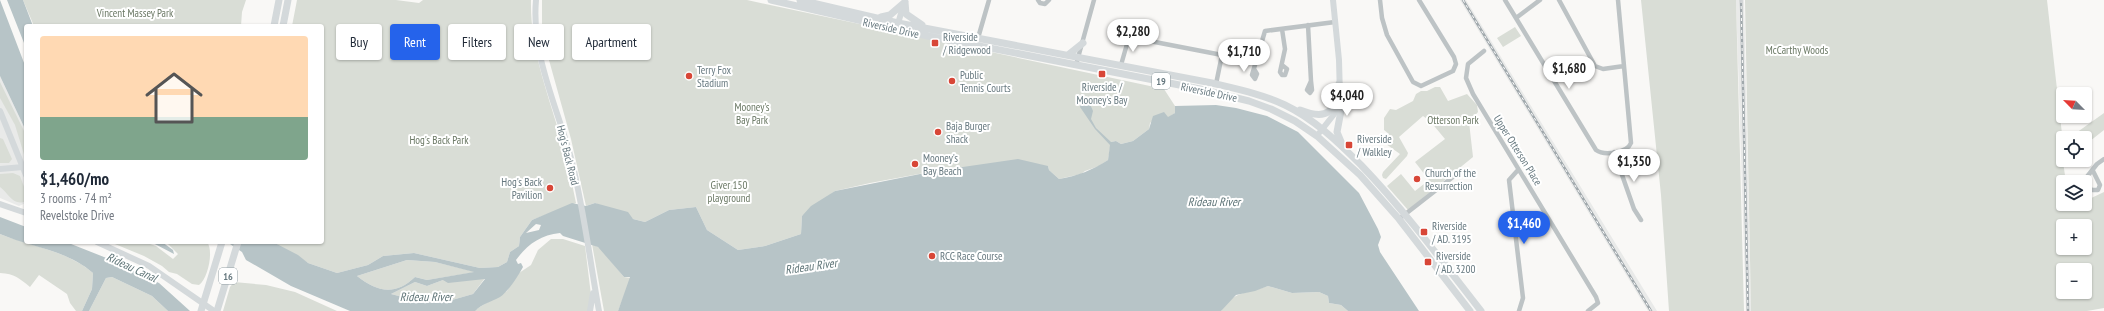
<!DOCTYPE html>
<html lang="en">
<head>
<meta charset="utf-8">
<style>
  :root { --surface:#fff; --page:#f2f2f3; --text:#1f2937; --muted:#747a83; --accent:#2563eb }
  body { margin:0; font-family:"PT Sans Narrow",sans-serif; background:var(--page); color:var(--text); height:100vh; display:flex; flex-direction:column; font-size:15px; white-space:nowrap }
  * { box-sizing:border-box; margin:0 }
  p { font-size:13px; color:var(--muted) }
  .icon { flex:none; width:22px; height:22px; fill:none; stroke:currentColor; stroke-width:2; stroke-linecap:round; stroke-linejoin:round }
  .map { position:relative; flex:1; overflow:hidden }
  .side { position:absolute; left:24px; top:24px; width:300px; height:220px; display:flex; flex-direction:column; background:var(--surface); border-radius:4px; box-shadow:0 1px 3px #0004 }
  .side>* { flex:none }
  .banner { position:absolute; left:336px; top:24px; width:380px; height:36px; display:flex; gap:8px }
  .needle { width:26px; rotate:294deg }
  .tools { position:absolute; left:2056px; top:87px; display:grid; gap:8px }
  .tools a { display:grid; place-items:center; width:36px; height:36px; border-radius:4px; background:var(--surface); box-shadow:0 1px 3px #0004; font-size:20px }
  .price { position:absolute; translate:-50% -34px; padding:0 9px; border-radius:14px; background:#fff; color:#222; font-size:13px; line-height:26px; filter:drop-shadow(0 1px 2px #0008) }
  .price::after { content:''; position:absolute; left:50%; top:24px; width:12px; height:9px; margin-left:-6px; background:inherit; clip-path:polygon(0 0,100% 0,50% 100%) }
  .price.selected { background:var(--accent); color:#fff }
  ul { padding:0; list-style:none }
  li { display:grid; align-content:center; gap:8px; height:212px; padding:0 16px }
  li span { display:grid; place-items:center; height:124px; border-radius:4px; color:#555 }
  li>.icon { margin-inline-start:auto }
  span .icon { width:72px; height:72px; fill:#fffc; stroke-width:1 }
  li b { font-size:17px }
  .chip { padding:0 14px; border-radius:4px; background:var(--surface); box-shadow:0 1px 3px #0004; font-size:14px; line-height:36px }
  .chip.selected { background:var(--accent); color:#fff }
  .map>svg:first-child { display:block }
  .built { fill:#e9eae9 }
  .green { fill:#d9ddd6; fill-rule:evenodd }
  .water { fill:#b7c4c7; fill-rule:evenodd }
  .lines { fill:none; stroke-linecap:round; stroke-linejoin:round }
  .street { stroke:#bdc3c5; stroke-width:4.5 }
  .secondary { stroke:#d4d9db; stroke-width:6 }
  .primary { stroke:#d4d9db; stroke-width:7 }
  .rail-casing { stroke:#a0a8ac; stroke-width:2.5 }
  .rail { stroke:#fff; stroke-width:1; stroke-dasharray:3; stroke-linecap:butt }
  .poi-dot { fill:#d84637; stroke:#fff; stroke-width:1.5 }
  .labels { text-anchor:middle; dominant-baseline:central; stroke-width:4; stroke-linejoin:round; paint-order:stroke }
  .shield { fill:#fff; stroke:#94a0a5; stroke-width:1 }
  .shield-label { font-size:10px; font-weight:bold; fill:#66787f }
  .park-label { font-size:11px; fill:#6a7864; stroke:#fff }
  .street-label { font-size:11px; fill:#66787f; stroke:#fff }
  .poi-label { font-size:11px; fill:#66787f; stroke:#fff; text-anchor:start }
  .water-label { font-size:12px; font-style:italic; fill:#607679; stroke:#fff }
</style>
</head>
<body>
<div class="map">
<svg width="2104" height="311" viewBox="0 0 2104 311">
  <rect width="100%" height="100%" fill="#f9f8f6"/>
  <path class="built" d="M1460,0H1466L1657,311H1648Z
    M1736,0H1744L1751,311H1746Z
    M0,76L26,131V203L19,206L0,198Z"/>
  <path class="green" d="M23,0H246L242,12L241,26H34Z
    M297,0H396L419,3L423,0H531C530,47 546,88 559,132C566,156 571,178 576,203L532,220L520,237L519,246L510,252L507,262L498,267L480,268L414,253L383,256L368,265L337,273L308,263L273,242H322V26H292Z
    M542,0H747L1164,89L1175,106V113L1168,118L1158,116L1150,123L1149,129L1133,141L1121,144L1116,141L1111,142L1108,160L1099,166L1085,171L1081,174L1059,179L1049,170L1048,166L935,171L870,183L835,191L802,216L801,234L765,246L738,250L707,230L696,207L669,210L645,222L633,219L595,203L586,206L571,139L542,35Z
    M1641,0H1736L1744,311H1669L1661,195Z
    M1745,0H2047L2063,143V160H2065L2063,162L2066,182H2063V204H2069L2070,208L2079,204H2085V201L2104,192V308L2087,311H1751ZM2063,226H2085V248H2063ZM2063,270H2085V292H2063Z
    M1515,27L1521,36L1503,47L1497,38Z
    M0,82L26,135V161L15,125L0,98Z
    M1435,87H1440L1448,101L1467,94L1477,105L1478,112L1469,122L1473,157L1408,210L1387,186L1401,174L1415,191L1429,180L1415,162L1445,139L1430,121L1423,116L1399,137L1408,153L1407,156L1386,179L1383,178L1382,175L1383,172L1400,154L1386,144L1389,134L1384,130V118L1390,109L1396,110L1413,101L1416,94L1421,91H1427Z
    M2104,113V130L2085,145V138H2069Z
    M0,138L3,139L12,159L9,163H0Z
    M13,173L20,176L26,192V201C14,207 9,194 0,187V174Z
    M0,234C30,246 68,251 93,273L92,289L82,311H76L70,303L67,294L39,275L30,287C19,278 15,274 0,273Z
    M551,239H563L585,246L591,295L588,311H473L507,291L511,283L519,273L531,265L538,250Z
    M110,242H144L156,246L173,259L178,254L166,242H207C214,250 208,279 199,285L192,284L177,274L169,272L162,266L144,256Z
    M592,244L600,248L624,277L631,278L618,311H604Z
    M407,260L435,262L476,272L427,280L415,277C395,296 377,292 357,276Z
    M112,277L152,296L168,311H89L106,278Z
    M485,278L473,294L445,302L418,301L391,294L415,282L427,286L443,280Z
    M234,282L266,285L295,292L337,311H223L230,287Z
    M1268,286L1292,293L1319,292L1328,296L1329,303L1341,305L1348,311H1221C1234,290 1247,294 1268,286Z"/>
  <path class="water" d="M0,0L26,68V131L0,76Z
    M7,0H23L33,26H26V48Z
    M1087,97L1093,111L1091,119L1096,128L1111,142L1116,141L1121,144L1133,141L1149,129L1153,116L1164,112L1168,117L1175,113V106L1216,105L1236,108L1267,116L1298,132L1359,193L1378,229L1381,237L1378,245L1380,252L1419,311H1348L1341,305L1329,303L1328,296L1319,292L1292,293L1268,286L1255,291L1236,295L1221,311H618L630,277H624L598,247L563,236L560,233C540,235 527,245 516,260L518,264L521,263L523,267C518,276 508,292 500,297C491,302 482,304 475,311H350L291,286L246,260L242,252L227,242H273L298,255L308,263L337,273L368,265L383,256L414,253L480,268L498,267L507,262L510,252L519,246L520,237L532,220L572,203L586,206L595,203L628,212L633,219L645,222L669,210L696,207L707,230L738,250L765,246L801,234L802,216L811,206L835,191L935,171L1018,159L1048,166L1049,170L1059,179C1077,176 1093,170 1108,160L1110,145L1095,129L1080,107L1082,99ZM536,224L541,225L539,230L526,233ZM407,260L435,262L474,272L427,280L415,277C395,296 377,292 357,276ZM485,279L473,294L445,302L418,301L391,294L415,282L427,286L443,280L448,283Z
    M0,217L26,227V242H66L109,259L159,283L190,311H168L152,296L112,277L106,278L89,311H82L92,289L93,273C67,250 30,247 0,234Z
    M151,242H162L173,250L174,254Z"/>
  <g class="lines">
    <path class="street" d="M1038,0L1040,3L1045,4L1049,0
      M1380,0L1382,18L1387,35L1413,82L1421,86L1453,71L1456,64L1454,57L1419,0
      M1505,0L1596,150C1604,156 1627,153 1631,143L1618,0
      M1559,0L1595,66L1603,69L1624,66
      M1516,18L1540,0
      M1308,25L1311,81L1307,90L1310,93L1312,90L1311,81
      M978,38L989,0
      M1484,51L1468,64L1466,78L1473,94L1596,297L1598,303L1588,311
      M1076,65L1094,0
      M1121,65L1129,37L1222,55L1216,84
      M1282,65L1287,69L1285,75H1282L1280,72L1285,49L1282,29
      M1254,69L1257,74L1255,79L1252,75L1265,31L1335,22
      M1614,152L1634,209L1641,220
      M1518,170L1509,180L1523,298L1519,311
      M2093,171L2100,185L2098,190H2091L2086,178L2097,164L2104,159
      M1399,219L1458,173"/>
    <path class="secondary" d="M536,0C531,56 558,108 572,162C584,211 590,261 599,311
      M897,27L904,3
      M0,111L26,175
      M1320,132L1335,113L1340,97L1339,60L1333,0
      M0,169L23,167
      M0,204L26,213
      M97,242L149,266L214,311
      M590,311L593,293"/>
    <path class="primary" d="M771,0L928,36L1200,89L1249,101L1271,109L1295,121L1317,136L1360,175L1399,219L1470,311
      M800,0L898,23L1212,83C1237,89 1262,94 1285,105C1314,119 1338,142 1361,165C1405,211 1442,261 1481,311
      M905,2L906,14L922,25
      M881,17L890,15L905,2
      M274,26L279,0
      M283,26L288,0
      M1068,55L1083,43
      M1300,110C1328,121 1335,112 1339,84
      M1342,144L1337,132L1343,100
      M201,311L222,242
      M217,311L238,242"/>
    <defs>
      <path id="rail" d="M1463,0L1651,311
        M1741,0L1748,311"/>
    </defs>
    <use href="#rail" class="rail-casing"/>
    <use href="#rail" class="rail"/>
  </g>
  <g class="poi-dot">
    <rect x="931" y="39" width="8" height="8" rx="2"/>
    <rect x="1098" y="70" width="8" height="8" rx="2"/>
    <circle cx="689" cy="76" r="4"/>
    <circle cx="952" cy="81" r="4"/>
    <circle cx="938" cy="132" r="4"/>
    <rect x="1345" y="141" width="8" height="8" rx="2"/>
    <circle cx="915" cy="164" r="4"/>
    <circle cx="1417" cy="179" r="4"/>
    <circle cx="550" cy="188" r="4"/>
    <rect x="1420" y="228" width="8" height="8" rx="2"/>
    <circle cx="932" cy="256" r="4"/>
    <rect x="1424" y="258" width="8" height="8" rx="2"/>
  </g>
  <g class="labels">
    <g class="shield">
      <rect x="1152" y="73" width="18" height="16" rx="3"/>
      <rect x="219" y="268" width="18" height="16" rx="3"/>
    </g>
    <g class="shield-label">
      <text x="1161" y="81">19</text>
      <text x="228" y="276">16</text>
    </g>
    <g class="park-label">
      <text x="135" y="13">Vincent Massey Park</text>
      <text x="1797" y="50">McCarthy Woods</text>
      <text x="752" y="107">Mooney's<tspan x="752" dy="13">Bay Park</tspan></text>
      <text x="1453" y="120">Otterson Park</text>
      <text x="439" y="140">Hog's Back Park</text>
      <text x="729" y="185">Giver 150<tspan x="729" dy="13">playground</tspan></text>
    </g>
    <g class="street-label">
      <text transform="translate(891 28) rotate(13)">Riverside Drive</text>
      <text transform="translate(1209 92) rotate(12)">Riverside Drive</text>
      <text transform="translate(1518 150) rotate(58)">Upper Otterson Place</text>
      <text transform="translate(568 155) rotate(76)">Hog's Back Road</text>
    </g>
    <g class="poi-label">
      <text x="943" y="37">Riverside<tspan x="943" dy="13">/ Ridgewood</tspan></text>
      <text x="697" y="70">Terry Fox<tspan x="697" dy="13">Stadium</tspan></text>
      <text x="960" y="75">Public<tspan x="960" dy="13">Tennis Courts</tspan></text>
      <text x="1102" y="87" text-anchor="middle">Riverside /<tspan x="1102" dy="13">Mooney's Bay</tspan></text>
      <text x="946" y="126">Baja Burger<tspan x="946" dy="13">Shack</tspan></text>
      <text x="1357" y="139">Riverside<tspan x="1357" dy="13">/ Walkley</tspan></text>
      <text x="923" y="158">Mooney's<tspan x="923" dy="13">Bay Beach</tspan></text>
      <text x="1425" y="173">Church of the<tspan x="1425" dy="13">Resurrection</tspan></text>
      <text x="542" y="182" text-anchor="end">Hog's Back<tspan x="542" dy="13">Pavilion</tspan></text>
      <text x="1432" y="226">Riverside<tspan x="1432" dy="13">/ AD. 3195</tspan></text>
      <text x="940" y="256">RCC Race Course</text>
      <text x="1436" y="256">Riverside<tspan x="1436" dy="13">/ AD. 3200</tspan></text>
    </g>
    <g class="water-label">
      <text x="1214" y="201">Rideau River</text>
      <text transform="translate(811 266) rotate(-8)">Rideau River</text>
      <text transform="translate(132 267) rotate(25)">Rideau Canal</text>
      <text x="426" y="296">Rideau River</text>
    </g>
  </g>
</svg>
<div class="tools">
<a><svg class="needle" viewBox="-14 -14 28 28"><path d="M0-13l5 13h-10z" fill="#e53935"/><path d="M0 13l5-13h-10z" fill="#747a83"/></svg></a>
<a><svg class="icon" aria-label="locate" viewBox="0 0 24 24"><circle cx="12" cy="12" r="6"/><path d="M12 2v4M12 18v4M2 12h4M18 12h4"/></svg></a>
<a><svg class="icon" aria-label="layers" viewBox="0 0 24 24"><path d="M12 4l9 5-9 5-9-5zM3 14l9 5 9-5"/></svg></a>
<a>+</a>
<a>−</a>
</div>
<b class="price" style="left:1133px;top:53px">$2,280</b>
<b class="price" style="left:1244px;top:73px">$1,710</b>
<b class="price" style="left:1569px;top:90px">$1,680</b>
<b class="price" style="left:1347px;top:117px">$4,040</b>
<b class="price" style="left:1634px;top:183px">$1,350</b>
<b class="price selected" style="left:1524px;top:245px">$1,460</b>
<div class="banner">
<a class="chip">Buy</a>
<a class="chip selected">Rent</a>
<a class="chip">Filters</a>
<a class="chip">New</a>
<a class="chip">Apartment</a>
</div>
<section class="side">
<ul>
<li><span style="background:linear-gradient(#ffd9b3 65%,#7fa58c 0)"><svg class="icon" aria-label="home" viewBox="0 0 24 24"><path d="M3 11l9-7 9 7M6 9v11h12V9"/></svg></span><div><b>$1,460/mo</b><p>3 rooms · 74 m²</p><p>Revelstoke Drive</p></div></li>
</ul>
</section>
</div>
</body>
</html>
